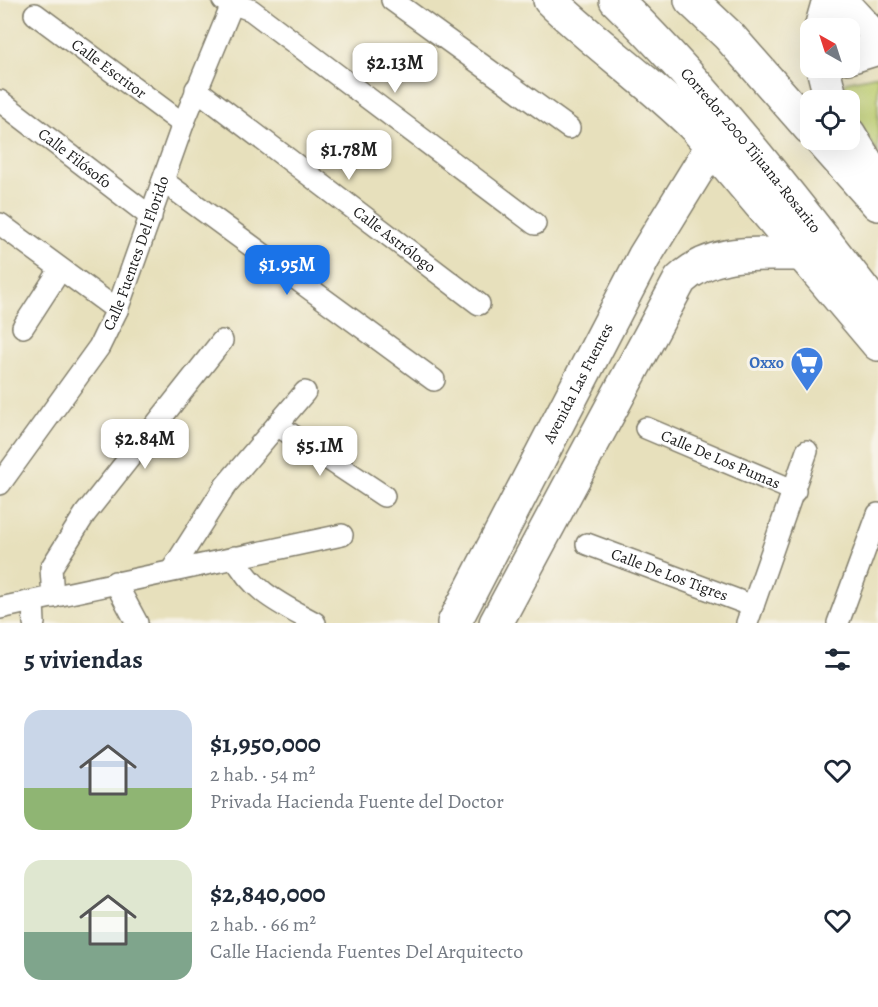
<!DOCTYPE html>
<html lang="es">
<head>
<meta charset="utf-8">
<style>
  :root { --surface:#fff; --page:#f6f6f7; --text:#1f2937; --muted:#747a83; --accent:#1a73e8 }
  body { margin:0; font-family:Alegreya,serif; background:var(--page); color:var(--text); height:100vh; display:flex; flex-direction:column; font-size:22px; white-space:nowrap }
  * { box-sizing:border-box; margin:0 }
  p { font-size:20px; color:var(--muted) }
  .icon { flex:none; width:33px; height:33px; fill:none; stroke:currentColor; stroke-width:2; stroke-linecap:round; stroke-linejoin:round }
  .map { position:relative; height:623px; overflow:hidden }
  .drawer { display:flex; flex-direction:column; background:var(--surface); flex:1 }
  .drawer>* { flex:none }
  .needle { width:39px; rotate:321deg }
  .tools { position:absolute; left:800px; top:18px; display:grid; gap:12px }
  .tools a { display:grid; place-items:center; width:60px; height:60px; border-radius:12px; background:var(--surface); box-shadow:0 6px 24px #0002; font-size:30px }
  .price { position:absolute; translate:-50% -51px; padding:0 14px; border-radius:12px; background:#fff; color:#222; font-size:20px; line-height:39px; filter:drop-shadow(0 2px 3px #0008) }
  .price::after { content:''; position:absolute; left:50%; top:36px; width:18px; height:14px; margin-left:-9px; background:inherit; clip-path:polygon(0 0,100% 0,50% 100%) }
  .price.selected { background:var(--accent); color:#fff }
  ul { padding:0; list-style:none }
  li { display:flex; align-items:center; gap:18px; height:150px; padding:0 24px }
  li span { display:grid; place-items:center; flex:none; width:168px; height:120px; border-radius:18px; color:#555 }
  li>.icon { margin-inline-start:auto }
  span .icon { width:72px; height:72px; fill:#fffc; stroke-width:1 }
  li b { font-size:26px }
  h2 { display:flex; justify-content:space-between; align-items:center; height:72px; padding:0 24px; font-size:26px }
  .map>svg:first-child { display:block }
  .green { fill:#bdce71; stroke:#6c7546; stroke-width:1.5 }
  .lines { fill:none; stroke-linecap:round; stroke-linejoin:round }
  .street-casing { stroke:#827e6c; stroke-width:24 }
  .secondary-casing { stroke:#827e6c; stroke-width:32 }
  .primary-casing { stroke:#827e6c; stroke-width:36 }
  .highway-casing { stroke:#827e6c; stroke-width:36 }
  .street { stroke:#fff; stroke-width:21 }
  .secondary { stroke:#fff; stroke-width:28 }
  .primary { stroke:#fff; stroke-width:33 }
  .highway { stroke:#fff; stroke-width:33 }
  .labels { text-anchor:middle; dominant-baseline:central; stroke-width:6; stroke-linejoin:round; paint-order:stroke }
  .street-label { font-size:16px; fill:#1c1c1c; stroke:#f7f3e8 }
  .shop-label { font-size:16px; font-weight:bold; fill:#366cbe; stroke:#f7f3e8; text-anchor:end }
</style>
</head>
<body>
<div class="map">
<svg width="878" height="623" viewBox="0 0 878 623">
  <rect width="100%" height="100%" fill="#f7f3e8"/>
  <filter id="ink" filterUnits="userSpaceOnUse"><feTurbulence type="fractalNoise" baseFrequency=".0167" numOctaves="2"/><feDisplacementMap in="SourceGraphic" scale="12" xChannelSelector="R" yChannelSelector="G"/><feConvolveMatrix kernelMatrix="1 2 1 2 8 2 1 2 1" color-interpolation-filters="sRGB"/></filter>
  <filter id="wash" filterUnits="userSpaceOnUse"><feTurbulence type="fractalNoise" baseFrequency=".008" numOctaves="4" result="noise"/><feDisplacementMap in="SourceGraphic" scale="24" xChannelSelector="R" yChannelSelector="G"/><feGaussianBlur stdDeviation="1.35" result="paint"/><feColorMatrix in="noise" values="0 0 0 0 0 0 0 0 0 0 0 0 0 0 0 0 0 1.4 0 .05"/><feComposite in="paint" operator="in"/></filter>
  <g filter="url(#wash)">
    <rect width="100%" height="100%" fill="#e7e0bc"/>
    <path class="green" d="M878,75V154L849,107V100L845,99V82Z"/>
  </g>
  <g filter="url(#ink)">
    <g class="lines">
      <defs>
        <g id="street">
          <path d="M223,0L251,10L535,224"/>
          <path d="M392,0L569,128"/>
          <path id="s1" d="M35,14L183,124"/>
          <path id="s2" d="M196,89L479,304"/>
          <path id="s3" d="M0,101L151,217"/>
          <path d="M163,181L434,380"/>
          <path d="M0,224L117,310"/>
          <path d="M23,327L60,270"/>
          <path d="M277,425L384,496"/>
          <path id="s4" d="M646,428L795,491"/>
          <path id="s5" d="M0,484L99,347L117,310L183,124L234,0"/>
          <path id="s6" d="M587,544L753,606"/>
          <path d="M235,557C252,592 283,605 315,623"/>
          <path d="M172,570L226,485L305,392"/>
          <path d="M115,582L137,623"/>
          <path d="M53,597L51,568L85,514L222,341"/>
          <path d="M33,602L34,623"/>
          <path d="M0,608L342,535"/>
          <path d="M747,623L807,451"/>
          <path d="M838,623L878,514"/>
        </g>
        <path id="secondary" d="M843,0L878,38"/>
        <g id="primary">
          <path id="s7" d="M454,623L644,257L711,148"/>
          <path d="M496,623L680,280C714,248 757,255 801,254"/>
        </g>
        <g id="highway">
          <path d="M550,0C596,45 650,82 695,127L878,344"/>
          <path id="s8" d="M616,0C713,95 795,202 878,309"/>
          <path d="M691,0L729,36L810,128"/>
          <path d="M821,28L829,0"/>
          <path d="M849,57L878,48"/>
          <path d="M823,68L831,100"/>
          <path d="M849,134L877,180"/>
          <path d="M821,140L878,204"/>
        </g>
      </defs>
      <use href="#street" class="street-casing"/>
      <use href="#secondary" class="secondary-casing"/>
      <use href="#primary" class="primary-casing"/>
      <use href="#highway" class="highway-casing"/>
      <use href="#street" class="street"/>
      <use href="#secondary" class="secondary"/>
      <use href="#primary" class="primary"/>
      <use href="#highway" class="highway"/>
    </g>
  </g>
  <defs>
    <symbol id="supermarket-pin" viewBox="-11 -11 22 30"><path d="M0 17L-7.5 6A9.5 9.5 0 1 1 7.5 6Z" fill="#3f7fe0" stroke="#f7f3e8"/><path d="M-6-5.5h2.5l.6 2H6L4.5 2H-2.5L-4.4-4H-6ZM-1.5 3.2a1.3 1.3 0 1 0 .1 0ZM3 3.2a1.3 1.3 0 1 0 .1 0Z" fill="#fff"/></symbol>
  </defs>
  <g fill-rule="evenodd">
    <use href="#supermarket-pin" x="788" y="344" width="38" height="52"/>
  </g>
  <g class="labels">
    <g class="street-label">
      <text stroke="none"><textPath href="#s1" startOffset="92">Calle Escritor</textPath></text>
      <text stroke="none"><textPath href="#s8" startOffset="202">Corredor 2000 Tijuana-Rosarito</textPath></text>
      <text stroke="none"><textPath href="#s3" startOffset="94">Calle Filósofo</textPath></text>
      <text stroke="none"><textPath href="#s2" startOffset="249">Calle Astrólogo</textPath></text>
      <text stroke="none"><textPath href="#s5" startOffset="270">Calle Fuentes Del Florido</textPath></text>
      <text stroke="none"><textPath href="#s7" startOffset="270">Avenida Las Fuentes</textPath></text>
      <text stroke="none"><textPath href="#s4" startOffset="81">Calle De Los Pumas</textPath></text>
      <text stroke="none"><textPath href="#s6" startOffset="88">Calle De Los Tigres</textPath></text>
    </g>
    <g class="shop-label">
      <text x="784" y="363">Oxxo</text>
    </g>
  </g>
</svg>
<div class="tools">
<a><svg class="needle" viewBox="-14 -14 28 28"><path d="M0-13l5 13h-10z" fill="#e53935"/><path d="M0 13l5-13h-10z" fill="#747a83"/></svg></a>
<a><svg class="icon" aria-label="locate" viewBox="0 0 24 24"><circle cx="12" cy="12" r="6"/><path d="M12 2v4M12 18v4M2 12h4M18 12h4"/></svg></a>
</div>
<b class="price" style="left:395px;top:94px">$2.13M</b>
<b class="price" style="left:349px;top:181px">$1.78M</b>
<b class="price selected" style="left:287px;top:296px">$1.95M</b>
<b class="price" style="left:145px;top:470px">$2.84M</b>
<b class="price" style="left:320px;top:477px">$5.1M</b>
</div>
<section class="drawer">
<h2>5 viviendas<svg class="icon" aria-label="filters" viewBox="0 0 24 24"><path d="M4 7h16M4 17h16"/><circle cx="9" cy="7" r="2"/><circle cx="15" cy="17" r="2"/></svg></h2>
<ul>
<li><span style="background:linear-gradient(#c9d6e8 65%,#8fb573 0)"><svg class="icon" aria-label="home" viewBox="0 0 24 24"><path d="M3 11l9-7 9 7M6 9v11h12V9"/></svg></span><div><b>$1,950,000</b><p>2 hab. · 54 m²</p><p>Privada Hacienda Fuente del Doctor</p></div><svg class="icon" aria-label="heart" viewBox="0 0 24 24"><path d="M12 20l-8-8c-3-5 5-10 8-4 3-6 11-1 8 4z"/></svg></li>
<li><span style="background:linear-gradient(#dfe7d0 60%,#7fa58c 0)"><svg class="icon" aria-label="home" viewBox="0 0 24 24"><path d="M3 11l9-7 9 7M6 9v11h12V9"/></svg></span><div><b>$2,840,000</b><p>2 hab. · 66 m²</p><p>Calle Hacienda Fuentes Del Arquitecto</p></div><svg class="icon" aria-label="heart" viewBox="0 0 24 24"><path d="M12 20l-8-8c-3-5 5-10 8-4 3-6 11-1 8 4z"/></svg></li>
</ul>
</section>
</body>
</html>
